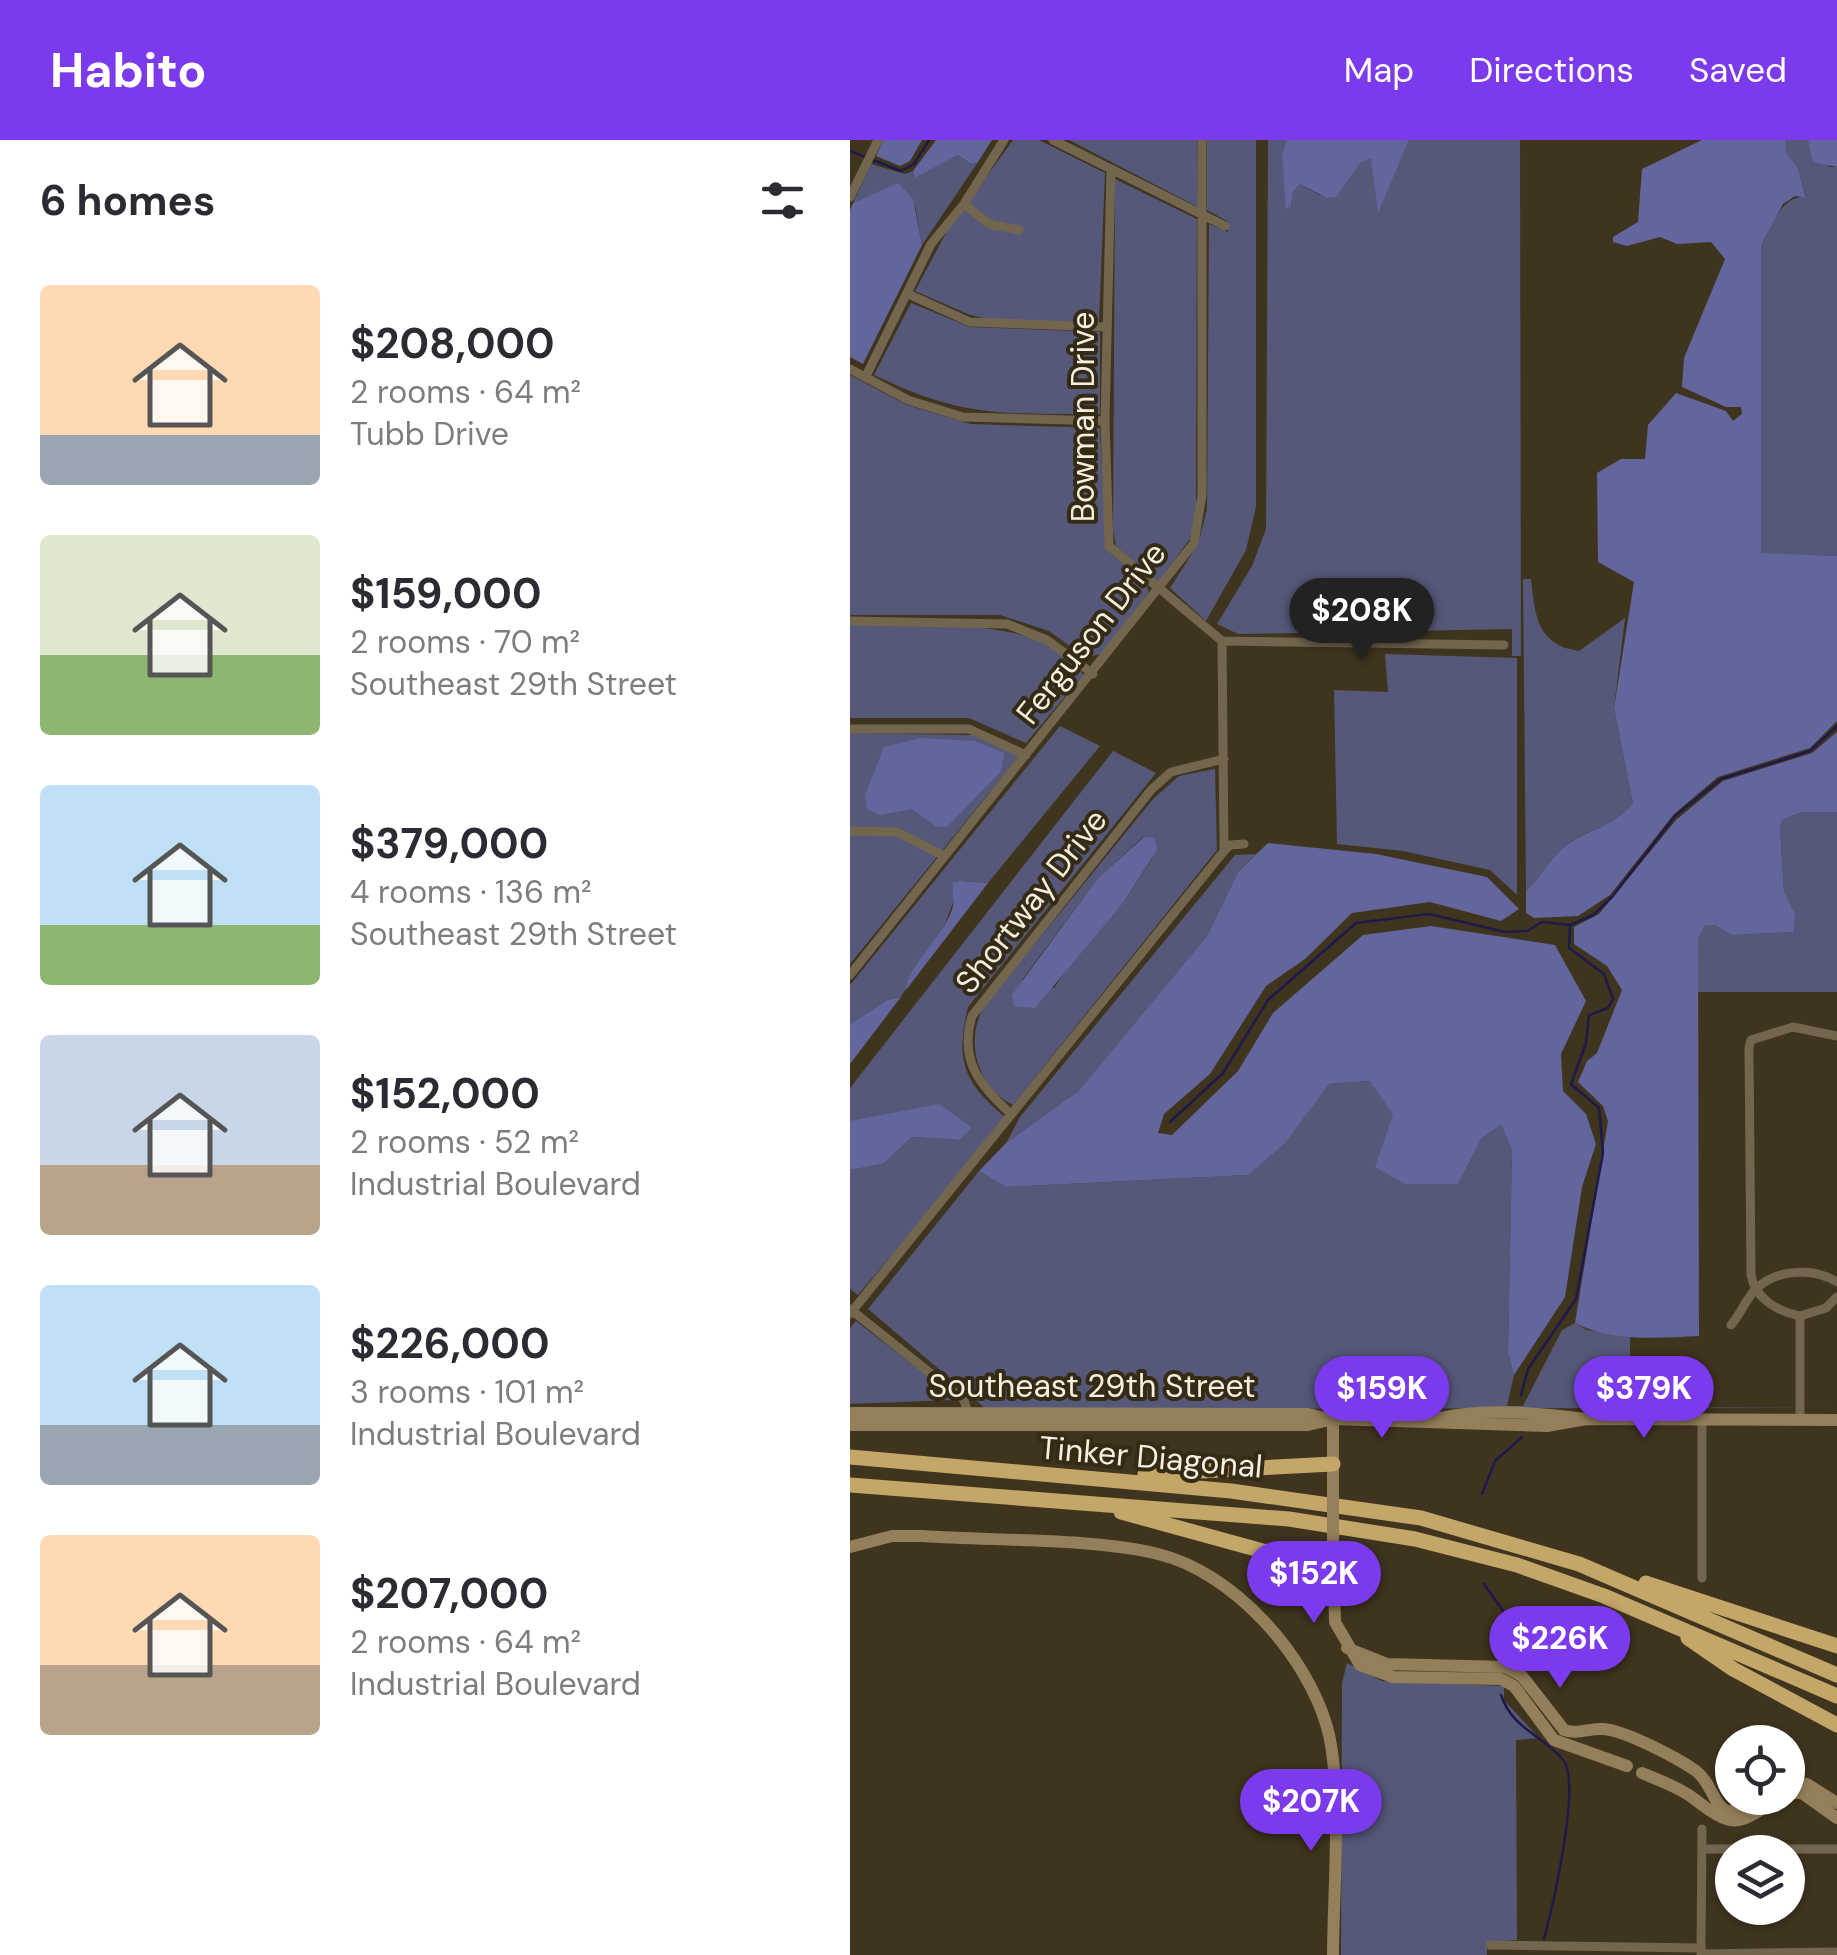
<!DOCTYPE html>
<html lang="en">
<head>
<meta charset="utf-8">
<style>
  :root { --surface:#fff; --page:#f7f7f7; --text:#2b2b33; --muted:#7c7c81; --accent:#7c3aed }
  body { margin:0; font-family:"DM Sans",sans-serif; background:var(--page); color:var(--text); height:100vh; display:flex; flex-direction:column; font-size:38px; white-space:nowrap }
  * { box-sizing:border-box; margin:0 }
  p { font-size:32px; color:var(--muted) }
  .icon { flex:none; width:55px; height:55px; fill:none; stroke:currentColor; stroke-width:2; stroke-linecap:round; stroke-linejoin:round }
  .map { position:relative; flex:1; overflow:hidden }
  .sheet { display:flex; flex-direction:column; background:var(--surface); width:850px }
  .sheet>* { flex:none }
  .buttons { position:absolute; left:865px; top:1585px; display:grid; gap:20px }
  .buttons a { display:grid; place-items:center; width:90px; height:90px; border-radius:50%; background:var(--surface); box-shadow:0 2px 8px #0004; font-size:50px }
  .price { position:absolute; translate:-50% -85px; padding:0 22px; border-radius:35px; background:var(--accent); color:#fff; font-size:32px; line-height:65px; filter:drop-shadow(0 2px 5px #0008) }
  .price::after { content:''; position:absolute; left:50%; top:60px; width:30px; height:22px; margin-left:-15px; background:inherit; clip-path:polygon(0 0,100% 0,50% 100%) }
  .price.selected { background:#222; color:#fff }
  ul { padding:0; list-style:none }
  li { display:flex; align-items:center; gap:30px; height:250px; padding:0 40px }
  li span { display:grid; place-items:center; flex:none; width:280px; height:200px; border-radius:10px; color:#555 }
  li>.icon { margin-inline-start:auto }
  span .icon { width:120px; height:120px; fill:#fffc; stroke-width:1 }
  li b { font-size:42px }
  h2 { display:flex; justify-content:space-between; align-items:center; height:120px; padding:0 40px; font-size:42px }
  header { display:flex; align-items:center; gap:60px; box-sizing:border-box; height:140px; padding:0 50px; background:var(--accent); color:#fff }
  header strong { font-size:48px }
  nav { display:flex; gap:55px; margin-inline-start:auto; font-size:35px }
  main { display:flex; flex:1; min-height:0 }
  .map>svg:first-child { display:block }
  .green { fill:#555878; fill-rule:evenodd }
  .forest { fill:#63669d }
  .lines { fill:none; stroke-linecap:round; stroke-linejoin:round }
  .stream { stroke:#1d1a4b; stroke-width:2.5 }
  .minor { stroke:#72664e; stroke-width:9 }
  .secondary { stroke:#93805a; stroke-width:12 }
  .motorway { stroke:#c4a669; stroke-width:15 }
  .secondary-bridge { stroke:#93805a; stroke-width:12 }
  .labels { text-anchor:middle; dominant-baseline:central; stroke-width:8; stroke-linejoin:round; paint-order:stroke }
  .street-label { font-size:32px; fill:#f5efe1; stroke:#352a14 }
</style>
</head>
<body>
<header>
<strong>Habito</strong>
<nav><a>Map</a><a>Directions</a><a>Saved</a></nav>
</header>
<main>
<section class="sheet">
<h2>6 homes<svg class="icon" aria-label="filters" viewBox="0 0 24 24"><path d="M4 7h16M4 17h16"/><circle cx="9" cy="7" r="2"/><circle cx="15" cy="17" r="2"/></svg></h2>
<ul>
<li><span style="background:linear-gradient(#ffd9b3 75%,#9aa5b1 0)"><svg class="icon" aria-label="home" viewBox="0 0 24 24"><path d="M3 11l9-7 9 7M6 9v11h12V9"/></svg></span><div><b>$208,000</b><p>2 rooms · 64 m²</p><p>Tubb Drive</p></div></li>
<li><span style="background:linear-gradient(#dfe7d0 60%,#8fb573 0)"><svg class="icon" aria-label="home" viewBox="0 0 24 24"><path d="M3 11l9-7 9 7M6 9v11h12V9"/></svg></span><div><b>$159,000</b><p>2 rooms · 70 m²</p><p>Southeast 29th Street</p></div></li>
<li><span style="background:linear-gradient(#bfe0f5 70%,#8fb573 0)"><svg class="icon" aria-label="home" viewBox="0 0 24 24"><path d="M3 11l9-7 9 7M6 9v11h12V9"/></svg></span><div><b>$379,000</b><p>4 rooms · 136 m²</p><p>Southeast 29th Street</p></div></li>
<li><span style="background:linear-gradient(#c9d6e8 65%,#b9a48a 0)"><svg class="icon" aria-label="home" viewBox="0 0 24 24"><path d="M3 11l9-7 9 7M6 9v11h12V9"/></svg></span><div><b>$152,000</b><p>2 rooms · 52 m²</p><p>Industrial Boulevard</p></div></li>
<li><span style="background:linear-gradient(#bfe0f5 70%,#9aa5b1 0)"><svg class="icon" aria-label="home" viewBox="0 0 24 24"><path d="M3 11l9-7 9 7M6 9v11h12V9"/></svg></span><div><b>$226,000</b><p>3 rooms · 101 m²</p><p>Industrial Boulevard</p></div></li>
<li><span style="background:linear-gradient(#ffd9b3 65%,#b9a48a 0)"><svg class="icon" aria-label="home" viewBox="0 0 24 24"><path d="M3 11l9-7 9 7M6 9v11h12V9"/></svg></span><div><b>$207,000</b><p>2 rooms · 64 m²</p><p>Industrial Boulevard</p></div></li>
</ul>
</section>
<div class="map">
<svg width="987" height="1815" viewBox="0 0 987 1815">
  <rect width="100%" height="100%" fill="#3f341e"/>
  <path class="green" d="M163,0H189L255,33L249,182L149,181L120,175L65,151L97,91Z
    M219,0H347L348,67Z
    M357,0H406V367L396,410L356,481L320,448L348,404L357,369L359,84L378,92L377,81L357,70Z
    M418,0H437L436,69L441,67L443,52L450,44L470,55L485,57L510,22L522,19L528,72L559,0H670L671,516H662V489L388,494L367,484L402,426L416,389Z
    M935,0H958L963,13L980,27H987V416L911,414V106C924,86 929,56 956,57L948,28L935,13Z
    M108,15L121,24L128,22L72,105L65,66L48,44L3,63L21,24L55,34L63,31V37Z
    M265,39L347,79L346,377L340,399L308,442L266,406L263,390Z
    M61,163L120,187L250,192V274C154,274 113,278 24,235Z
    M0,235L57,265L121,284L250,288L256,409L295,443L299,452L253,513L236,518L199,491L150,475H0Z
    M673,439H681C685,476 687,505 729,511L775,478L764,568L783,664C757,692 738,687 714,707C699,720 690,738 676,751Z
    M0,484C58,486 204,474 233,535L176,603L119,578H0Z
    M535,514L667,518V755L640,730L553,711L487,704L484,550L538,552Z
    M210,586L250,606L138,743L111,741L95,784L51,857L37,860L0,884V845Z
    M0,593L122,595L169,616L0,824Z
    M263,611L306,633L118,867C105,923 114,943 157,979L8,1155L0,1149V1030L33,1024L62,997L110,1000L122,988L0,981V948Z
    M365,629L367,710L163,965C126,947 114,899 135,865L303,659L329,636ZM293,697L303,717L273,763L224,817L204,848L172,840L248,738Z
    M952,672H987V852H848V799L854,785H864L882,795L944,792L945,774L934,751L930,688L932,680Z
    M406,714L388,732L357,796L229,952L156,1003L170,977L385,715Z
    M521,941L543,975L608,1044L632,998L651,983L662,1010L658,1213L664,1235L657,1266H673L712,1190L725,1183L737,1190L780,1197V1267L987,1268L136,1269L18,1169L129,1031L156,1047L398,1035L479,944Z
    M6,1181L101,1254L103,1260L0,1264V1188Z
    M497,1523L532,1541L654,1546V1560L689,1598L666,1600L667,1800L637,1802V1815H491L492,1543Z"/>
  <path class="forest" d="M33,0H72L60,21L50,26L26,16Z
    M86,0H142L128,22L121,24L108,15L64,38L63,31Z
    M437,0H559L528,73L521,19L510,23L486,57L477,58L450,44L443,52L441,67L436,69L432,15Z
    M852,0H935L936,13L948,28L956,58L945,56L933,64L911,106V413L987,416V581L960,608L868,637L824,674L760,755L728,776L684,778L676,773V751C690,738 699,720 714,707C738,688 759,690 783,664L764,568L784,442L748,422L747,333L771,319H795L798,285L826,253L876,271L883,281L892,274L891,267H876L832,247L834,218L875,119L861,102L827,104L810,97L777,106L763,102V97L788,82L792,29Z
    M958,0H987V27L963,22Z
    M48,43L63,59L72,105L13,224L0,217V70L3,63Z
    M987,592V672H952L932,680L930,688L934,751L945,774L944,792L882,795L864,785H855L848,799L849,1196C810,1198 760,1202 725,1183L758,981L753,966L728,942L737,921L747,913L772,850L757,826L724,804V787L749,774L826,680L873,641L962,613Z
    M71,598L125,601L154,613L151,631L97,687H87L62,669L30,675L17,669L15,655L34,607Z
    M294,697L305,698L307,710L273,763L185,868L164,866L162,855L248,738Z
    M418,703L526,714L637,737L669,769L651,781L580,762L502,773L455,819L416,846L360,934L314,974L308,993L322,995L388,931L423,873L513,795L581,786L705,805L736,861L711,914L713,951L736,974L746,1004L732,1047L715,1157L664,1235L658,1213L662,1010L651,984L632,998L608,1044H555L525,1027L543,975L520,941L479,944L435,1003L398,1035L156,1047L129,1031L156,1003L229,951L357,796L388,732Z
    M111,741L138,743L56,850C56,827 97,793 103,766C104,762 102,749 103,743Z
    M51,857L0,924V884L37,860Z
    M89,964L122,988L110,1000L62,997L33,1024L0,1030V981Z"/>
  <g class="lines">
    <path class="stream" d="M0,11L51,31L64,24L79,0
      M320,982L373,933L418,860L506,783L579,774L655,792L677,791L692,782L720,785L743,775L762,757L826,675L871,639L960,611L987,586
      M671,1255L678,1229L726,1159L753,1013L749,968L721,944L736,903L739,875L758,868L763,859L754,834L719,808L720,786
      M632,1354L645,1321L672,1297
      M634,1444L653,1471
      M650,1515L652,1498
      M651,1555C663,1590 693,1595 713,1620C732,1642 702,1769 694,1799"/>
    <path class="minor" d="M203,0L375,86
      M261,29L255,281L259,406L372,501L374,711
      M0,57L28,0
      M114,64L139,84L169,90
      M58,154L120,182L256,187
      M0,229L58,260L113,277L255,281
      M16,236L81,104L114,64L154,0
      M0,481L157,484L197,500L243,534
      M372,501L654,505
      M0,589H119L176,615
      M0,691L47,692L94,716
      M0,835L344,403L352,355V0
      M161,974C129,945 109,920 122,876L301,650L321,632L374,619
      M0,1169L114,1260L119,1278
      M0,1174L374,711L380,705L394,704
      M950,1176C926,1171 905,1158 901,1135L899,908L901,900L943,887L987,896
      M950,1176L976,1168L987,1157
      M881,1185C890,1175 895,1161 904,1151C924,1129 963,1127 987,1142
      M950,1279V1176
      M852,1438V1280
      M852,1709H987
      M640,1805L851,1808
      M851,1811L852,1689
      M851,1814L987,1812"/>
    <path class="secondary" d="M0,1273L458,1274L476,1278
      M590,1278C637,1268 689,1273 736,1279L987,1280
      M0,1285H458L483,1279L697,1286L736,1279
      M483,1356V1279
      M483,1406L485,1482L510,1525L543,1537L651,1539L664,1546L704,1600L777,1626
      M0,1407L42,1396H73C144,1401 242,1398 308,1414C383,1432 456,1514 477,1587C493,1643 483,1754 483,1815
      M497,1508L537,1524L655,1527L672,1536L714,1590C729,1595 738,1588 753,1589C774,1590 828,1618 846,1631C870,1649 862,1693 908,1658
      M792,1633C808,1640 829,1647 843,1658C882,1688 887,1688 927,1658
      M938,1642L957,1644L987,1663
      M938,1653H952L987,1678"/>
    <path class="motorway" d="M0,1317L381,1351L571,1378L729,1424L987,1535
      M295,1334L483,1324
      M0,1345L439,1379L565,1399L667,1425L754,1456L987,1556
      M271,1372L482,1430
      M462,1426L482,1449
      M796,1443L987,1506
      M838,1498L883,1529L987,1585"/>
    <path class="secondary-bridge" d="M483,1406V1356"/>
  </g>
  <g class="labels">
    <g class="street-label">
      <text transform="translate(233 277) rotate(-90)">Bowman Drive</text>
      <text transform="translate(241 493) rotate(-52)">Ferguson Drive</text>
      <text transform="translate(181 761) rotate(-52)">Shortway Drive</text>
      <text x="242" y="1246">Southeast 29th Street</text>
      <text transform="translate(301 1317) rotate(5)">Tinker Diagonal</text>
    </g>
  </g>
</svg>
<div class="buttons">
<a><svg class="icon" aria-label="locate" viewBox="0 0 24 24"><circle cx="12" cy="12" r="6"/><path d="M12 2v4M12 18v4M2 12h4M18 12h4"/></svg></a>
<a><svg class="icon" aria-label="layers" viewBox="0 0 24 24"><path d="M12 4l9 5-9 5-9-5zM3 14l9 5 9-5"/></svg></a>
</div>
<b class="price selected" style="left:512px;top:523px">$208K</b>
<b class="price" style="left:532px;top:1301px">$159K</b>
<b class="price" style="left:794px;top:1301px">$379K</b>
<b class="price" style="left:464px;top:1486px">$152K</b>
<b class="price" style="left:710px;top:1551px">$226K</b>
<b class="price" style="left:461px;top:1714px">$207K</b>
</div>
</main>
</body>
</html>
